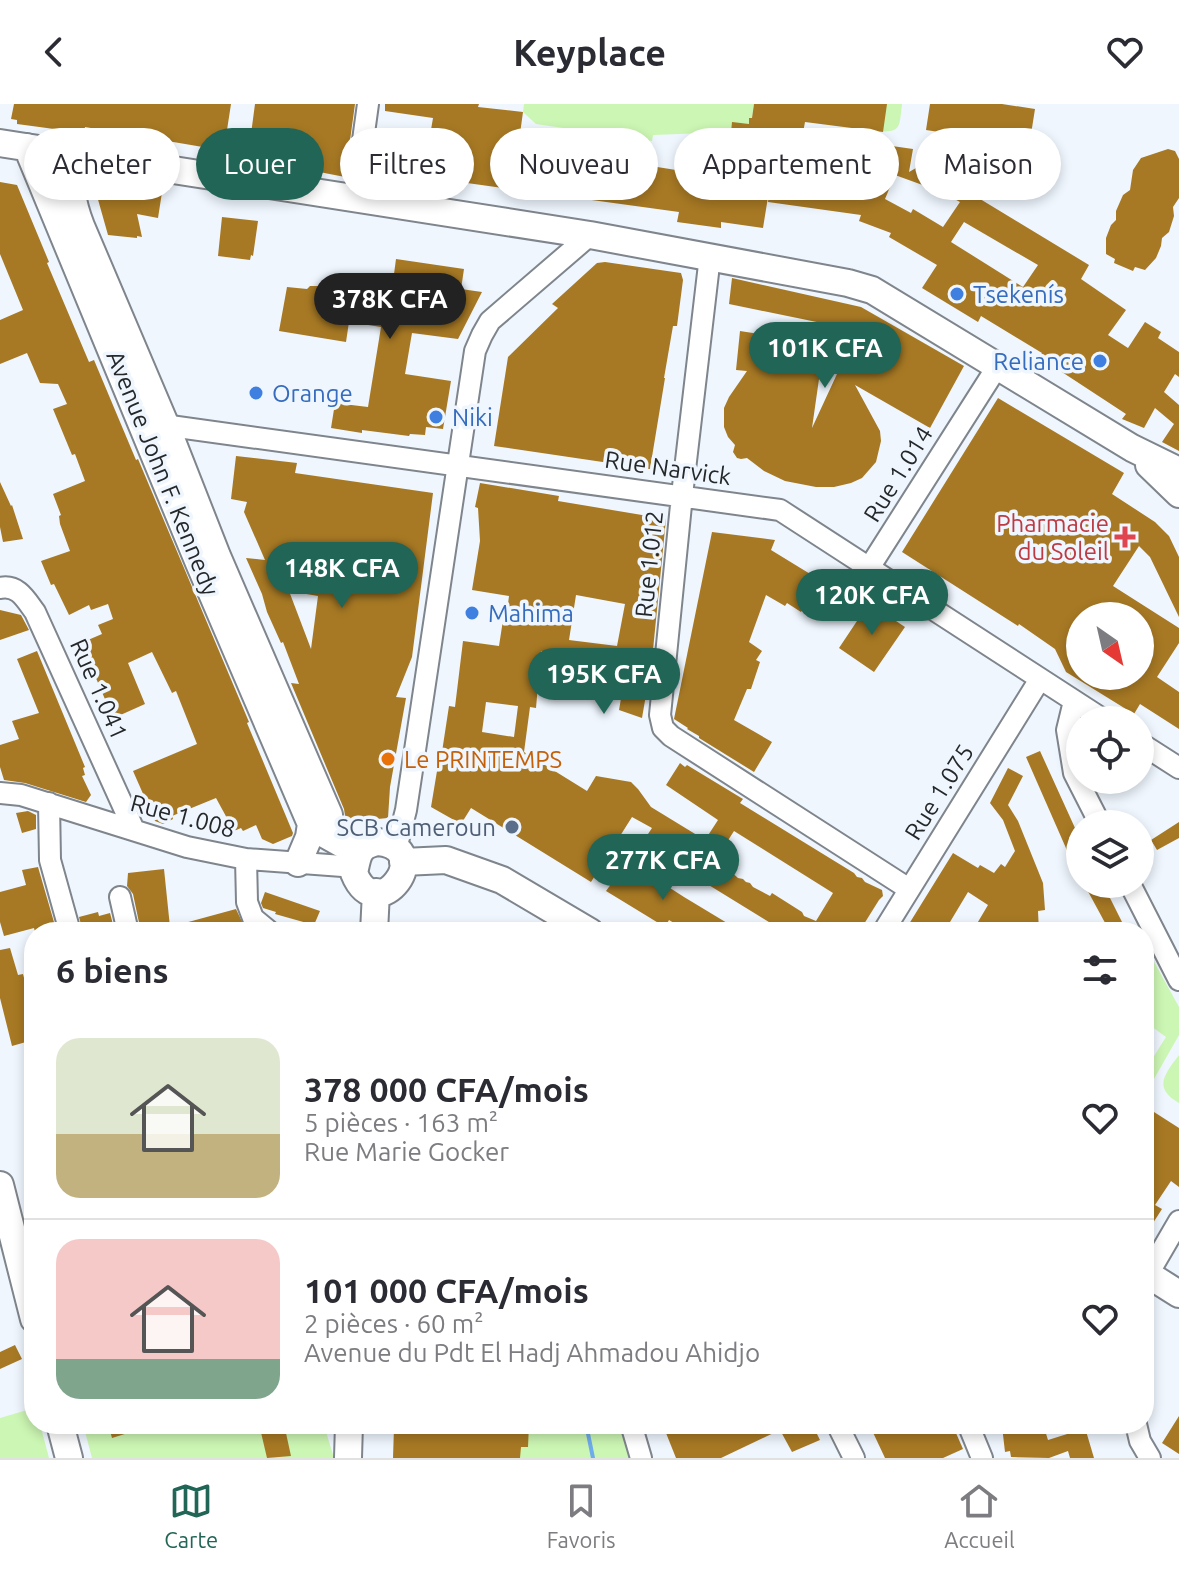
<!DOCTYPE html>
<html lang="fr">
<head>
<meta charset="utf-8">
<style>
  :root { --surface:#fff; --page:#f7f7f7; --text:#2b2b33; --muted:#7c7c81; --line:#e1e1e2; --accent:#216556 }
  body { margin:0; font-family:Ubuntu,sans-serif; background:var(--page); color:var(--text); height:100vh; display:flex; flex-direction:column; font-size:30px; white-space:nowrap }
  * { box-sizing:border-box; margin:0 }
  p { font-size:26px; color:var(--muted) }
  .icon { flex:none; width:44px; height:44px; fill:none; stroke:currentColor; stroke-width:2; stroke-linecap:round; stroke-linejoin:round }
  .map { position:relative; flex:1; overflow:hidden }
  .panel { position:absolute; left:24px; top:818px; width:1130px; height:512px; display:flex; flex-direction:column; background:var(--surface); border-radius:32px; box-shadow:0 4px 12px #0003 }
  .panel>* { flex:none }
  .top-card { position:absolute; left:24px; top:24px; width:1132px; height:72px; display:flex; gap:16px }
  .needle { width:52px; rotate:146deg }
  .buttons { position:absolute; left:1066px; top:498px; display:grid; gap:16px }
  .buttons a { display:grid; place-items:center; width:88px; height:88px; border-radius:50%; background:var(--surface); box-shadow:0 4px 12px #0003; font-size:40px }
  .price { position:absolute; translate:-50% -68px; padding:0 18px; border-radius:28px; background:var(--accent); color:#fff; font-size:26px; line-height:52px; filter:drop-shadow(0 2px 4px #0008) }
  .price::after { content:''; position:absolute; left:50%; top:48px; width:24px; height:18px; margin-left:-12px; background:inherit; clip-path:polygon(0 0,100% 0,50% 100%) }
  .price.selected { background:#222; color:#fff }
  ul { padding:0; list-style:none }
  li { display:flex; align-items:center; gap:24px; height:200px; padding:0 32px }
  li+li { border-top:2px solid var(--line) }
  li span { display:grid; place-items:center; flex:none; width:224px; height:160px; border-radius:24px; color:#555 }
  li>.icon { margin-inline-start:auto }
  span .icon { width:96px; height:96px; fill:#fffc; stroke-width:1 }
  li b { font-size:34px }
  h2 { display:flex; justify-content:space-between; align-items:center; height:96px; padding:0 32px; font-size:34px }
  .pill { padding:0 28px; border-radius:36px; background:var(--surface); box-shadow:0 4px 12px #0003; font-size:28px; line-height:72px }
  .pill.selected { background:var(--accent); color:#fff }
  header { display:flex; justify-content:space-between; align-items:center; height:104px; padding:0 32px; background:var(--surface); font-size:36px; font-weight:700 }
  .menu { display:flex; justify-content:space-around; align-items:center; height:112px; border-top:2px solid var(--line); background:var(--surface); font-size:22px; color:var(--muted) }
  .menu a { display:grid; justify-items:center; gap:4px }
  .menu .selected { color:var(--accent) }
  .map>svg:first-child { display:block }
  .green { fill:#ccf6b3 }
  .lines { fill:none; stroke-linecap:round; stroke-linejoin:round }
  .stream { stroke:#6facec; stroke-width:4 }
  .building { fill:#a77924; fill-rule:evenodd }
  .minor-casing { stroke:#7f858c; stroke-width:24 }
  .major-casing { stroke:#7f858c; stroke-width:30 }
  .minor { stroke:#fff; stroke-width:20 }
  .major { stroke:#fff; stroke-width:26 }
  .shop-dot { fill:#3f7fe0; stroke:#eff6fe; stroke-width:3 }
  .health-dot { fill:#e0444e; stroke:#eff6fe; stroke-width:3 }
  .food-dot { fill:#e8710a; stroke:#eff6fe; stroke-width:3 }
  .service-dot { fill:#5c6f8a; stroke:#eff6fe; stroke-width:3 }
  .labels { text-anchor:middle; dominant-baseline:central; stroke-width:7; stroke-linejoin:round; paint-order:stroke }
  .shop-label { font-size:24px; fill:#366cbe; stroke:#eff6fe; text-anchor:start }
  .street-label { font-size:24px; fill:#25282a; stroke:#eff6fe }
  .health-label { font-size:24px; fill:#be3a42; stroke:#eff6fe; text-anchor:end }
  .food-label { font-size:24px; fill:#c56008; stroke:#eff6fe; text-anchor:start }
  .service-label { font-size:24px; fill:#4e5e75; stroke:#eff6fe; text-anchor:end }
</style>
</head>
<body>
<header><svg class="icon" aria-label="back" viewBox="0 0 24 24"><path d="M15 5l-7 7 7 7"/></svg>Keyplace<svg class="icon" aria-label="heart" viewBox="0 0 24 24"><path d="M12 20l-8-8c-3-5 5-10 8-4 3-6 11-1 8 4z"/></svg></header>
<div class="map">
<svg width="1179" height="1354" viewBox="0 0 1179 1354">
  <rect width="100%" height="100%" fill="#eff6fe"/>
  <path class="green" d="M524,0H754L752,14H749V20L732,19L731,28L653,31L652,37L536,20L523,8Z
    M887,0H902C899,24 902,29 875,27Z
    M1153,856L1179,903V931L1150,982L1145,985L1144,968L1166,933L1144,917V871Z
    M1179,951V999C1153,984 1164,971 1179,951Z
    M34,1304V1320H40L49,1354H0V1314Z
    M83,1320H327V1331L334,1354H92Z
    M514,1320H622L633,1354H519Z"/>
  <g class="lines">
    <path class="stream" d="M586,1320L593,1354"/>
  </g>
  <path class="building" d="M14,0H231L227,26L246,29L244,50L85,23L84,29L17,20V16L11,15Z
    M255,0H355L345,73L263,57L251,30Z
    M385,0H479L478,3L523,8L519,37L597,48L627,54L626,58L676,66L675,68L685,69L683,83L725,88L732,18L749,20V14H752L754,0H887L883,28L805,18L803,29L775,25L771,53L742,49L739,89L768,93L763,124L721,118V124L677,118L679,108L467,79L466,82L423,75V79L371,74L374,48L426,55L433,14L385,7Z
    M930,0H1002L1035,5L1022,87L984,82L991,36L926,26Z
    M885,41L913,45L909,68L930,56L937,63L934,67L1089,161L1081,175L1126,206L1108,231L1128,244L1145,218L1161,228L1158,234L1179,248V273L1175,270L1164,288L1179,301V347L1162,338L1174,320L1155,304L1144,324L1122,315L1126,310L1039,253L1042,249L981,212L978,218L922,184L937,161L889,133L891,129L859,117L861,111L768,98L770,79L778,80V78L845,88V90L867,94ZM895,71L939,87L960,98L943,123L913,105L911,109L885,95ZM964,118L1038,161L1023,183L951,138Z
    M1168,45L1175,47L1179,55V94L1173,103L1174,112L1169,128L1162,134L1161,142L1156,154L1145,166L1135,163L1133,167L1114,159L1115,155L1106,150V134L1111,121L1116,116V107L1123,91L1130,86L1133,66L1141,54Z
    M114,74L163,82L158,114L137,110L142,133L137,132V134L108,131L97,92Z
    M0,78L17,81L49,158L47,159L89,258L94,256L136,356L138,355L249,618L247,619L293,729L292,732L273,740L262,735L256,721L243,727L241,724L234,727L216,694L172,712L173,715L163,720L155,717L133,667L197,640L176,587L172,589L152,548L128,559L145,600L116,613L112,606L110,607L81,539L102,530L98,521L113,515L108,500L91,506L89,501L69,511L54,480L51,481L41,457L70,447L60,420L59,412L61,411L53,390L85,377L75,350L72,351L53,305L67,300L58,280L40,279L27,249L0,260V216L23,206L0,150Z
    M222,113L258,117L253,152L251,151L250,156L218,152Z
    M396,155L464,165L461,185L482,188L458,235L412,229L405,270L451,277L443,325L426,323L425,331L410,330L409,332L362,326V329L331,324L335,299L368,303L381,223L349,218L346,238L279,227L287,183L307,185L310,182H320L330,186L332,189L350,192L352,181L395,179L396,170H394Z
    M605,158L681,169L683,176L677,222H673L664,274H665L650,365L494,342L508,253L558,204L552,200L597,159Z
    M732,174L861,203L964,262L930,324L855,281L880,327L881,337L876,358L862,374L851,379L834,383H816L785,377L764,367L747,354L741,355L737,354L733,348L735,341L728,333L724,323V304L729,293L747,267L736,266L740,227L824,240L812,324L849,244L872,248L875,230L729,200Z
    M998,294L1124,369L1112,390L1155,418L1169,432L1179,453V513L1150,453L1139,442L1113,482L1179,524V539L1157,573L1179,588V625L1140,600L1134,610L1066,568L1055,545L1019,520L1018,522L902,448ZM1080,512H1140V572H1080Z
    M236,352L297,359L295,369L433,389L412,553L396,593L406,594L390,683L388,714L346,718L344,705L291,579L299,580L283,538L281,539L267,508L262,490L246,454L265,456L244,408L247,398L231,395ZM289,487L318,492L311,545Z
    M0,378L11,402L12,401L23,435L3,438L0,423Z
    M480,379L559,392L558,397L666,415L652,556L642,614L619,606L627,560L604,556V558L570,554L571,550L541,547L536,604L530,603L524,648L587,687L596,672L631,678L638,685L651,703L705,736L718,716L666,681L680,659L685,663L687,661L743,695L740,699L854,769L857,773L862,774L865,778L882,786L883,792L879,796L859,828H785L699,775L703,769L646,733L652,724L632,713L591,778L471,704L461,720L431,703L438,661H440L449,602L455,603L463,537L499,542L503,516H506L509,492L472,486L480,437L478,404L475,403ZM576,491L625,500L617,542L569,536ZM486,598L518,602L514,633L482,628ZM734,727L833,789L816,817L804,812L802,808L772,789L770,792L753,783L750,779L746,778L743,775L738,774L728,765L711,763Z
    M712,428L775,436L771,446L820,476L801,508L787,499L785,502L766,491L749,538L762,547L756,556L760,558L751,585H747L734,616L772,638L754,668L699,634V632L687,625L688,624L674,615Z
    M869,499L905,523L874,568L839,544Z
    M0,506L21,511L29,526L0,536Z
    M37,547L85,663L83,664L85,671L82,672L91,691L86,698L25,679L4,676L0,663V641L19,635L12,617L39,609L17,555Z
    M1040,647L1080,735V776L1026,653Z
    M1008,664L1023,672L1008,701L1018,717L1043,779L1045,806L1038,807L1039,828H972L988,801L968,788L944,828H904L953,749L978,764L980,761L994,769L1001,760L1005,763L1015,747L1003,716L990,699Z
    M28,707L36,711V725L22,729L16,709Z
    M1179,718V734L1157,746L1151,736Z
    M628,757L684,793L742,828H689L669,816L665,823L606,787Z
    M38,763L56,825L35,828L34,824L4,832L0,818V788L26,781L22,766Z
    M164,765L170,823L236,805L247,828H164L163,825L141,828L133,790L127,782L128,769Z
    M1084,780H1103L1127,828H1110Z
    M265,788L320,807L314,821L275,810L276,808L263,804L261,799Z
    M98,808L99,812L110,809L115,828H83L79,813Z
    M10,844L18,871L23,870L34,912V927L31,928L33,936L12,942L0,894V846Z
    M1144,1006L1152,1011L1154,1008L1179,1024V1083L1171,1077L1155,1101L1162,1105L1144,1133Z
    M15,1241L22,1255L0,1265V1248Z
    M1179,1312V1350L1162,1339Z
    M108,1320H147V1323L112,1334Z
    M259,1320H284L291,1352L267,1354Z
    M466,1320H529L528,1343H521L520,1354H393L394,1323L466,1325Z
    M693,1320H812L820,1336L792,1348L780,1326L721,1354H676L666,1329Z
    M869,1320H952L963,1345L943,1354H885Z
    M1009,1320H1043L1048,1336L1080,1326L1082,1329L1086,1327L1094,1354H1070L1068,1347L1049,1354L1011,1353L1010,1347L1005,1348L1002,1322L1009,1321Z"/>
  <g class="lines">
    <defs>
      <path id="minor" d="M355,94L368,0
        M710,152L682,391L660,611L663,624L671,632L909,785
        M156,320L780,406L1104,616
        M869,464L997,263
        M0,484C18,480 26,496 35,508L134,726
        M1074,597L1067,626L1074,669L1100,720
        M1140,639L1179,664
        M0,689L21,691L187,743L246,755L356,763
        M49,699L50,756L70,828
        M396,745L406,706L475,247L482,231L490,217L590,131
        M246,755L247,798L253,814L270,828
        M1130,780L1179,876
        M120,793L128,828
        M883,828L1040,575
        M1144,1177L1179,1117
        M631,1320L641,1354
        M837,1320L854,1354
        M968,1320L982,1354
        M1136,1320L1140,1337L1150,1354"/>
      <path id="major" d="M0,39L590,131L848,179L872,186L1132,344L1179,367
        M27,43L199,459L311,720L317,726L358,749
        M69,49C69,75 71,97 81,122L166,322L217,452L329,711L330,720L327,731
        M1149,361L1179,390
        M378,738C438,744 377,827 354,769C358,752 357,742 378,738Z
        M403,758L446,756L502,776L590,828
        M298,759L309,733L311,720
        M374,828L376,788
        M0,1081L34,1215
        M1144,1168L1179,1190
        M60,1320L69,1354
        M348,1354L349,1320"/>
    </defs>
    <use href="#minor" class="minor-casing"/>
    <use href="#major" class="major-casing"/>
    <use href="#minor" class="minor"/>
    <use href="#major" class="major"/>
  </g>
  <g class="shop-dot">
    <circle cx="957" cy="190" r="8"/>
    <circle cx="1100" cy="257" r="8"/>
    <circle cx="256" cy="289" r="8"/>
    <circle cx="436" cy="313" r="8"/>
    <circle cx="472" cy="509" r="8"/>
  </g>
  <path class="health-dot" d="M1121 421h8v8h8v8h-8v8h-8v-8h-8v-8h8z"/>
  <circle class="food-dot" cx="388" cy="655" r="8"/>
  <circle class="service-dot" cx="512" cy="723" r="8"/>
  <g class="labels">
    <g class="shop-label">
      <text x="973" y="190">Tsekenís</text>
      <text x="1084" y="257" text-anchor="end">Reliance</text>
      <text x="272" y="289">Orange</text>
      <text x="452" y="313">Niki</text>
      <text x="488" y="509">Mahima</text>
    </g>
    <g class="street-label">
      <text transform="translate(668 364) rotate(8)">Rue Narvick</text>
      <text transform="translate(163 369) rotate(68)">Avenue John F. Kennedy</text>
      <text transform="translate(898 370) rotate(-58)">Rue 1.014</text>
      <text transform="translate(649 460) rotate(-84)">Rue 1.012</text>
      <text transform="translate(99 585) rotate(66)">Rue 1.041</text>
      <text transform="translate(939 688) rotate(-58)">Rue 1.075</text>
      <text transform="translate(183 712) rotate(15)">Rue 1.008</text>
    </g>
    <g class="health-label">
      <text x="1109" y="419">Pharmacie<tspan x="1109" dy="28">du Soleil</tspan></text>
    </g>
    <g class="food-label">
      <text x="404" y="655">Le PRINTEMPS</text>
    </g>
    <g class="service-label">
      <text x="496" y="723">SCB Cameroun</text>
    </g>
  </g>
</svg>
<div class="buttons">
<a><svg class="needle" viewBox="-14 -14 28 28"><path d="M0-13l5 13h-10z" fill="#e53935"/><path d="M0 13l5-13h-10z" fill="#7c7c81"/></svg></a>
<a><svg class="icon" aria-label="locate" viewBox="0 0 24 24"><circle cx="12" cy="12" r="6"/><path d="M12 2v4M12 18v4M2 12h4M18 12h4"/></svg></a>
<a><svg class="icon" aria-label="layers" viewBox="0 0 24 24"><path d="M12 4l9 5-9 5-9-5zM3 14l9 5 9-5"/></svg></a>
</div>
<b class="price selected" style="left:390px;top:237px">378K CFA</b>
<b class="price" style="left:825px;top:286px">101K CFA</b>
<b class="price" style="left:342px;top:506px">148K CFA</b>
<b class="price" style="left:872px;top:533px">120K CFA</b>
<b class="price" style="left:604px;top:612px">195K CFA</b>
<b class="price" style="left:663px;top:798px">277K CFA</b>
<div class="top-card">
<a class="pill">Acheter</a>
<a class="pill selected">Louer</a>
<a class="pill">Filtres</a>
<a class="pill">Nouveau</a>
<a class="pill">Appartement</a>
<a class="pill">Maison</a>
</div>
<section class="panel">
<h2>6 biens<svg class="icon" aria-label="filters" viewBox="0 0 24 24"><path d="M4 7h16M4 17h16"/><circle cx="9" cy="7" r="2"/><circle cx="15" cy="17" r="2"/></svg></h2>
<ul>
<li><span style="background:linear-gradient(#dfe7d0 60%,#c2b280 0)"><svg class="icon" aria-label="home" viewBox="0 0 24 24"><path d="M3 11l9-7 9 7M6 9v11h12V9"/></svg></span><div><b>378 000 CFA/mois</b><p>5 pièces · 163 m²</p><p>Rue Marie Gocker</p></div><svg class="icon" aria-label="heart" viewBox="0 0 24 24"><path d="M12 20l-8-8c-3-5 5-10 8-4 3-6 11-1 8 4z"/></svg></li>
<li><span style="background:linear-gradient(#f6c9c9 75%,#7fa58c 0)"><svg class="icon" aria-label="home" viewBox="0 0 24 24"><path d="M3 11l9-7 9 7M6 9v11h12V9"/></svg></span><div><b>101 000 CFA/mois</b><p>2 pièces · 60 m²</p><p>Avenue du Pdt El Hadj Ahmadou Ahidjo</p></div><svg class="icon" aria-label="heart" viewBox="0 0 24 24"><path d="M12 20l-8-8c-3-5 5-10 8-4 3-6 11-1 8 4z"/></svg></li>
</ul>
</section>
</div>
<nav class="menu">
<a class="selected"><svg class="icon" aria-label="map" viewBox="0 0 24 24"><path d="M3 6l6-2 6 2 6-2v14l-6 2-6-2-6 2zM9 4v14M15 6v14"/></svg>Carte</a>
<a><svg class="icon" aria-label="saved" viewBox="0 0 24 24"><path d="M7 4h10v16l-5-4-5 4z"/></svg>Favoris</a>
<a><svg class="icon" aria-label="home" viewBox="0 0 24 24"><path d="M3 11l9-7 9 7M6 9v11h12V9"/></svg>Accueil</a>
</nav>
</body>
</html>
